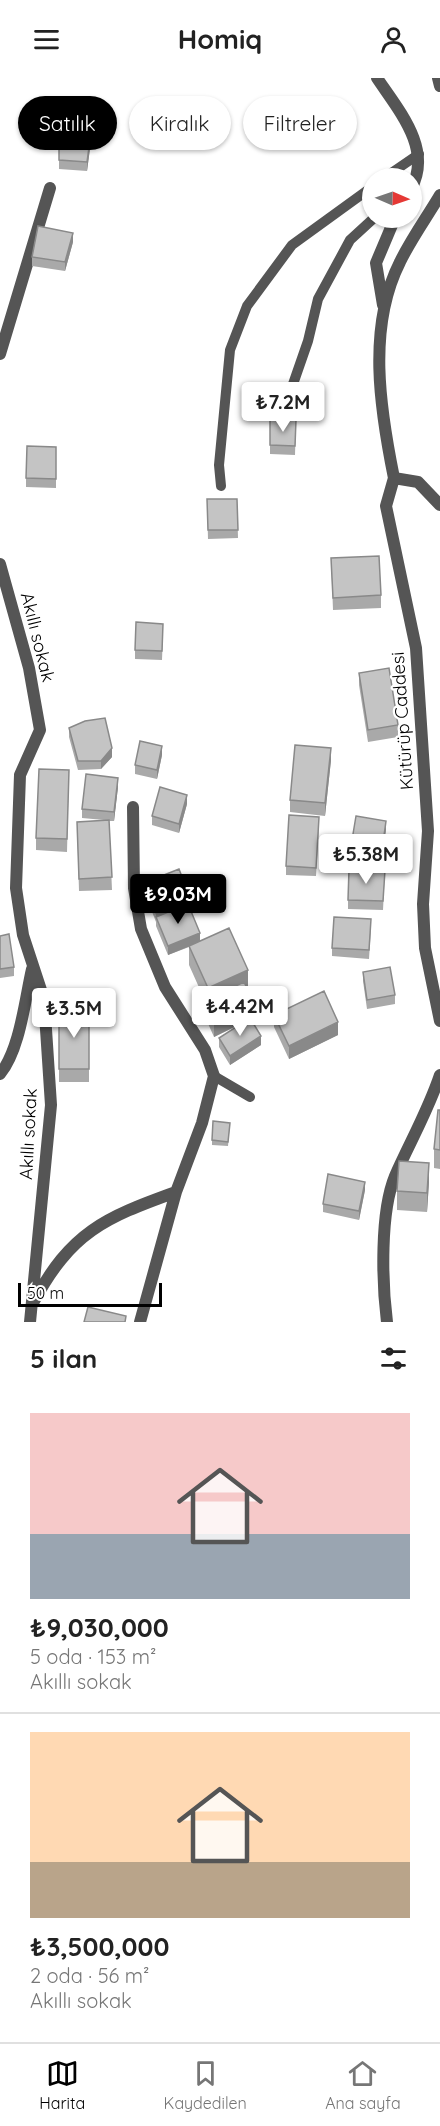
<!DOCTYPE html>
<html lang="tr">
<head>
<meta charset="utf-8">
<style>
  :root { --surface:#fff; --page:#f6f6f6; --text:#222; --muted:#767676; --line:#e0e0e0; --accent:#000 }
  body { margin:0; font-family:Quicksand,sans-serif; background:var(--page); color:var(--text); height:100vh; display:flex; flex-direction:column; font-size:22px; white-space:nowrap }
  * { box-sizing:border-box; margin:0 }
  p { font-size:20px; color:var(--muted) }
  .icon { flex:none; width:33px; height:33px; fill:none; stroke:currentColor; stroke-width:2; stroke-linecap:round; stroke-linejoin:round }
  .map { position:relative; height:1244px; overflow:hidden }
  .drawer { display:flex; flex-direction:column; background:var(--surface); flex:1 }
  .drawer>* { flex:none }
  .guide { position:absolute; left:18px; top:18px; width:405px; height:54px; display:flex; gap:12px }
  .needle { width:39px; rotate:92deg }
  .fabs { position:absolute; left:362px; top:90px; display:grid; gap:12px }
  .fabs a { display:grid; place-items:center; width:60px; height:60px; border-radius:50%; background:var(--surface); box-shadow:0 2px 4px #0004; font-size:30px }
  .scale { position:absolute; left:18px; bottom:15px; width:144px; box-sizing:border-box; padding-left:6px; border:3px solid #000; border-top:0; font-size:16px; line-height:21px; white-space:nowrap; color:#000; -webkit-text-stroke:4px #fff; paint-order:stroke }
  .price { position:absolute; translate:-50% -51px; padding:0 14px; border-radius:6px; background:#fff; color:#222; font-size:20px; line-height:39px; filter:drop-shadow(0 2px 3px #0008) }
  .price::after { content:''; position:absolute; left:50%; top:36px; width:18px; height:14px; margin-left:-9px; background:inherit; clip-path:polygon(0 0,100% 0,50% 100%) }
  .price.on { background:var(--accent); color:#fff }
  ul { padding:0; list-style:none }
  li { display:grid; align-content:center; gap:12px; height:318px; padding:0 30px }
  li+li { border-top:2px solid var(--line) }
  li span { display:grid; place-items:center; height:186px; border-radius:0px; color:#555 }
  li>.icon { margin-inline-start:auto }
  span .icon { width:108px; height:108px; fill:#fffc; stroke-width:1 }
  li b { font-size:26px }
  h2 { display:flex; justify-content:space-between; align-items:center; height:72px; padding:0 30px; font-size:26px }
  .tag { padding:0 21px; border-radius:27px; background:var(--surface); box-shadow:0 2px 4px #0004; font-size:21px; line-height:54px }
  .tag.on { background:var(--accent); color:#fff }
  header { display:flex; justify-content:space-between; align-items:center; height:78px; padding:0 30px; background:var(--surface); font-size:27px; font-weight:700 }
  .tab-bar { display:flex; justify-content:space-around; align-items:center; height:84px; border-top:2px solid var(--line); background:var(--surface); font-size:16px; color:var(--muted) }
  .tab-bar a { display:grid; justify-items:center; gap:3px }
  .tab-bar .on { color:var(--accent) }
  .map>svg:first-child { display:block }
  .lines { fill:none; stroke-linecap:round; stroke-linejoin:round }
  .lane { stroke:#555; stroke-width:10 }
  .street { stroke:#555; stroke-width:12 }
  .wall { fill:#a9a9a9 }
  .shaded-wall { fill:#898989 }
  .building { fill:#c4c4c4; stroke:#898989; stroke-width:1.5 }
  .labels { text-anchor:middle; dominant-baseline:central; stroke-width:4.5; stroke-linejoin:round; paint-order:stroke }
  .street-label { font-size:18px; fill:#000; stroke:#fff }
</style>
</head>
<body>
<header><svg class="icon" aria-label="menu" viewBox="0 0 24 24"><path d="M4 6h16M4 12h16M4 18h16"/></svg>Homiq<svg class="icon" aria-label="person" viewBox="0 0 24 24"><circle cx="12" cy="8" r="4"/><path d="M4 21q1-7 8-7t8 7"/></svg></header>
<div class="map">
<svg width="440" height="1244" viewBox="0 0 440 1244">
  <rect width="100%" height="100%" fill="#fff"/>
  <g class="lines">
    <path class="lane" d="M384,100L419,76
      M284,332L308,263L318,221L350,162L374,140
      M221,408L219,387L230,272L247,228L292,167L372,109
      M214,998L250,1019"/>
    <path class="street" d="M377,0C399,33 433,71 411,111
      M438,0L440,8
      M383,227L376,185L395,140
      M0,276L50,110
      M394,400C380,331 367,249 400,184C411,161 427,139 440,117
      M440,427L418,404L394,400L386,428L416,570L428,753L423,826L425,870L440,943
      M0,486L29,590L40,652L20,697L16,810L23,857L44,921L51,1027L30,1244
      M133,729L134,810L141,851L165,909L205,972L214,998L202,1045L176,1114L140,1244
      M0,996C20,972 25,921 32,891
      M33,1225C71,1154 104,1140 176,1114
      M387,1244C382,1205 380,1134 395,1098C410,1064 428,1033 440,997"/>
  </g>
  <path class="wall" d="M59,53L91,63L87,93L59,91Z
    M73,164L65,193L32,188V179Z
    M270,342H296L295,377L270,376Z
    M56,369V410L26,409V400Z
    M207,421H237L238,460L208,461Z
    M331,480L381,517V530L333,532Z
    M163,554L162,582L135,581V572Z
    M359,595L398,647V659L368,664L359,607Z
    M69,650L112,679L101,691L78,692L69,659Z
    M162,677L157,701L135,696V687Z
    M331,682L325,738L290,734V722Z
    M69,692L67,774L36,772V760Z
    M118,709L114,743H109L112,812L79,813L77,744L104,742L82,740V731Z
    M187,726L179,755L152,747V738Z
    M319,748L316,798L286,797V788Z
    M386,751L382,781L351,777V768Z
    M385,792L383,832L348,831V822Z
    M144,805L191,831L200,863L248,911L252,940L250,941L261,967L230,987L219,969V960L241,946L214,959L206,941V925L189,887V869L168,877L156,848V844L144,813Z
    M371,850L369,881L332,878V870Z
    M0,858L14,889V898L0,900Z
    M363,894L395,917V926L367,931L363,903Z
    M59,931H89V1004H59Z
    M274,937L338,957L289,981L274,949Z
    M440,1032V1091L434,1090V1071Z
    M230,1045L228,1068L212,1067V1062Z
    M429,1104L427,1134L397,1132V1113Z
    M365,1112L359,1142L323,1134V1126Z"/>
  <path class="shaded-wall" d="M91,54V63L87,93V84Z
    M73,155V164L65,193V184Z
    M162,668V677L157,701V692Z
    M112,670V679L101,691V683Z
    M331,670V682L325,738V725Z
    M118,700V709L114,743V734Z
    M187,717V726L179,755V746Z
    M386,743V751L382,781V772Z
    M191,822V831L156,839V844V835Z
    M200,855V864L168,877V868Z
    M248,892V911L209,929L208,927V910Z
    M252,921V940L214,959V940Z
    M338,944V957L289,981V968Z
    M261,958V967L230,987V978Z
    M429,1085V1104L427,1134V1115Z
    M365,1104V1112L359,1142V1133Z"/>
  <path class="building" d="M59,53L91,54L87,84L59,82Z
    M38,148L73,155L65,184L32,179Z
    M270,342H296L295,368L270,367Z
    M27,368L56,369V401L26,400Z
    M207,421H237L238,452H208Z
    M379,478L381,517L333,520L331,480Z
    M136,544L163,546L162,573L135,572Z
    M389,590L398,647L368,652L359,595Z
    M105,640L112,670L101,683H78L69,650L85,643Z
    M140,663L162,668L157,692L135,687Z
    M295,667L331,670L325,725L290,722Z
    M39,691L69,692L67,761L36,760Z
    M86,696L118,700L114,734L82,731Z
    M160,709L187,717L179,746L152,738Z
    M289,737L319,739L316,790L286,788Z
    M356,738L386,743L382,772L351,768Z
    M109,742L112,799L79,801L77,744Z
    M179,791L191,822L156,835L144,805Z
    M349,791L385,792L383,823L348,822Z
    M188,826L200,855L168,868L156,839Z
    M334,839L371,841L369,872L332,870Z
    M229,850L248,892L208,910L189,868Z
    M9,856L14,889L0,891V858Z
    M390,889L395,917L367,922L363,894Z
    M244,904L252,921L214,940L206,922Z
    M324,913L338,944L289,968L274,937Z
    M59,931H89V991H59Z
    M250,940L261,958L230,978L219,960Z
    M438,1032H440V1072L434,1071Z
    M213,1043L230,1045L228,1064L212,1062Z
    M399,1083L429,1085L427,1115L397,1113Z
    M328,1096L365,1104L359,1133L323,1126Z
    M88,1229L126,1238L125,1244H84Z"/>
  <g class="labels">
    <g class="street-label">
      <text transform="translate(38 559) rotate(76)">Akıllı sokak</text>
      <text transform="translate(402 643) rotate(-94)">Kütürüp Caddesi</text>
      <text transform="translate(28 1056) rotate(-87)">Akıllı sokak</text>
    </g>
  </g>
</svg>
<div class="fabs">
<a><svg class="needle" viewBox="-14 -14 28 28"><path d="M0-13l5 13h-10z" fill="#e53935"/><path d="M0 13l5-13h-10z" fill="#767676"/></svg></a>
</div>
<div class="scale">50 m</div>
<b class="price" style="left:283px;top:355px">₺7.2M</b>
<b class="price" style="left:366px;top:807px">₺5.38M</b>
<b class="price on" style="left:178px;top:847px">₺9.03M</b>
<b class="price" style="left:240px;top:959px">₺4.42M</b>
<b class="price" style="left:74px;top:961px">₺3.5M</b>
<div class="guide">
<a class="tag on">Satılık</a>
<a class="tag">Kiralık</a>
<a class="tag">Filtreler</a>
</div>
</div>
<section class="drawer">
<h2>5 ilan<svg class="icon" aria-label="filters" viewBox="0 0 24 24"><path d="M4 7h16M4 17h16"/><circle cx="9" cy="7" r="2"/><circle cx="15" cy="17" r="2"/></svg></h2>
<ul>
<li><span style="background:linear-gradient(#f6c9c9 65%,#9aa5b1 0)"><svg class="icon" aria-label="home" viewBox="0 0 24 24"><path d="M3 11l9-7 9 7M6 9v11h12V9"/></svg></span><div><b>₺9,030,000</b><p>5 oda · 153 m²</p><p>Akıllı sokak</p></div></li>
<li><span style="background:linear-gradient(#ffd9b3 70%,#b9a48a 0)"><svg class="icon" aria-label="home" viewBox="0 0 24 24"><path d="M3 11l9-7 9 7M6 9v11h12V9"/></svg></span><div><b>₺3,500,000</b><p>2 oda · 56 m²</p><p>Akıllı sokak</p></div></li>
</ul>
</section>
<nav class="tab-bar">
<a class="on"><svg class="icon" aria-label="map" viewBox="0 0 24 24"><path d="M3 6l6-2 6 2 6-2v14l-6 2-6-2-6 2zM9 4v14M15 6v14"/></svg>Harita</a>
<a><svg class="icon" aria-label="saved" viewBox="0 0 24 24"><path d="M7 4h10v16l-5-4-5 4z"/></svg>Kaydedilen</a>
<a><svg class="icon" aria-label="home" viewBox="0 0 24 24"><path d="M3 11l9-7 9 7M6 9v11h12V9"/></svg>Ana sayfa</a>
</nav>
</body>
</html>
